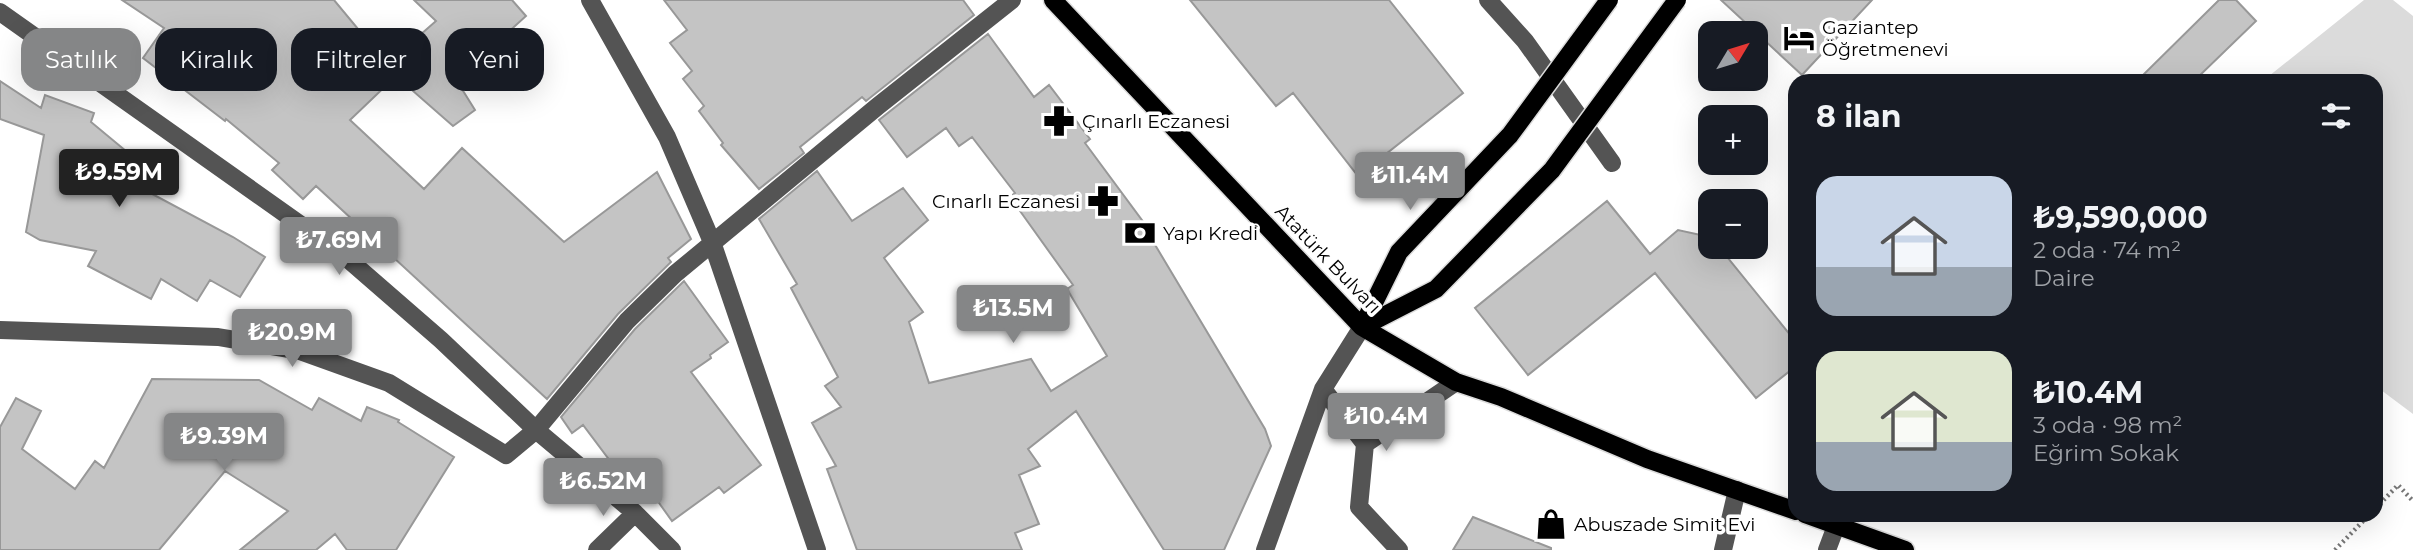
<!DOCTYPE html>
<html lang="tr">
<head>
<meta charset="utf-8">
<style>
  :root { --surface:#171b24; --page:#242831; --text:#f1f3f6; --muted:#9ea1a6; --accent:#858687 }
  body { margin:0; font-family:Montserrat,sans-serif; background:var(--page); color:var(--text); height:100vh; display:flex; flex-direction:column; font-size:26px; white-space:nowrap }
  * { box-sizing:border-box; margin:0 }
  p { font-size:23px; color:var(--muted) }
  .icon { flex:none; width:38px; height:38px; fill:none; stroke:currentColor; stroke-width:2; stroke-linecap:round; stroke-linejoin:round }
  .map { position:relative; flex:1; overflow:hidden }
  .panel { position:absolute; left:1788px; top:74px; width:595px; height:448px; display:flex; flex-direction:column; background:var(--surface); border-radius:21px; box-shadow:0 7px 28px #0002 }
  .panel>* { flex:none }
  .hud { position:absolute; left:21px; top:28px; width:665px; height:63px; display:flex; gap:14px }
  .needle { width:46px; rotate:52deg }
  .fabs { position:absolute; left:1698px; top:21px; display:grid; gap:14px }
  .fabs a { display:grid; place-items:center; width:70px; height:70px; border-radius:14px; background:var(--surface); box-shadow:0 7px 28px #0002; font-size:35px }
  .price { position:absolute; translate:-50% -60px; padding:0 16px; border-radius:7px; background:var(--accent); color:#fff; font-size:23px; line-height:46px; filter:drop-shadow(0 2px 4px #0008) }
  .price::after { content:''; position:absolute; left:50%; top:42px; width:21px; height:16px; margin-left:-10px; background:inherit; clip-path:polygon(0 0,100% 0,50% 100%) }
  .price.on { background:#222; color:#fff }
  ul { padding:0; list-style:none }
  li { display:flex; align-items:center; gap:21px; height:175px; padding:0 28px }
  li span { display:grid; place-items:center; flex:none; width:196px; height:140px; border-radius:21px; color:#555 }
  li>.icon { margin-inline-start:auto }
  span .icon { width:84px; height:84px; fill:#fffc; stroke-width:1 }
  li b { font-size:30px }
  h2 { display:flex; justify-content:space-between; align-items:center; height:84px; padding:0 28px; font-size:30px }
  .pill { padding:0 24px; border-radius:21px; background:var(--surface); box-shadow:0 7px 28px #0002; font-size:24px; line-height:63px }
  .pill.on { background:var(--accent); color:#fff }
  .map>svg:first-child { display:block }
  .green { fill:#dbdbdb }
  .building { fill:#c4c4c4; stroke:#989898; stroke-width:2 }
  .lines { fill:none; stroke-linecap:round; stroke-linejoin:round }
  .major-casing { stroke:#dbdbdb; stroke-width:21 }
  .path { stroke:#767676; stroke-width:4.5; stroke-dasharray:2 3.5; stroke-linecap:butt }
  .minor { stroke:#545454; stroke-width:18 }
  .major { stroke:#000; stroke-width:18 }
  .major-bridge-casing { stroke:#dbdbdb; stroke-width:21; stroke-linecap:butt }
  .major-bridge { stroke:#000; stroke-width:18 }
  .labels { text-anchor:middle; dominant-baseline:central; stroke-width:7; stroke-linejoin:round; paint-order:stroke }
  .poi-label { font-size:19px; fill:#000; stroke:#fff; text-anchor:start }
  .street-label { font-size:19px; fill:#000; stroke:#fff }
</style>
</head>
<body>
<div class="map">
<svg width="2413" height="550" viewBox="0 0 2413 550">
  <rect width="100%" height="100%" fill="#fff"/>
  <path class="green" d="M2364,0H2393L2413,16V414L2377,387L2376,80H2264Z"/>
  <path class="building" d="M122,0H334L387,64L436,21L414,0H512L526,16L491,48L497,55L460,86L475,110L453,126L396,76L350,120L424,189L462,148L564,242L657,172L691,239L668,258L671,262L618,314L547,399L316,186L303,199L272,170L279,163L226,119L225,121L143,58L164,28Z
    M664,0H963L974,15L866,101L862,97L800,147L804,153L759,189L721,145L723,143L699,111L704,106L683,79L692,71L670,43L687,30Z
    M1190,0H1389L1463,93L1358,176L1293,93L1276,106Z
    M1721,0H1872L1802,75Z
    M2219,0H2236L2256,21L2195,80H2138Z
    M988,34L1034,97L1049,85L1090,139L1085,143L1147,227L1145,228L1265,429L1271,446L1224,550H1164L1076,411L1028,449L1040,466L1019,475L1039,524L1015,533L1022,550H857L827,469L836,466L812,423L841,407L825,386L838,377L791,288L797,284L759,219L817,171L852,221L903,188L928,220L884,258L923,312L909,322L929,383L1031,359L1051,391L1107,356L1067,289L1073,285L1010,197L1015,193L972,137L959,146L946,128L907,157L879,120Z
    M0,81L41,108L45,95L94,113L91,122L150,171L141,188L233,237L265,257L240,297L210,280L197,301L161,279L151,299L88,266L96,251L40,240L26,232L44,135L0,119Z
    M1607,201L1650,254L1678,230L1710,237V247H1719L1796,342V366L1756,398L1655,273L1528,375L1475,308Z
    M684,281L728,342L710,355L711,358L691,372L761,465L724,493L719,487L672,521L649,489L638,498L583,425L572,433L561,417L635,329Z
    M152,379L259,380L312,410L319,398L361,421L367,407L399,420L398,422L454,457L396,550H347L335,534L316,550H240L288,511L225,471L159,550H0V427L16,398L41,411L22,449L75,489L95,461L104,468Z
    M1473,517L1551,548V550H1453Z"/>
  <g class="lines">
    <defs>
      <path id="major" d="M1053,0L1362,327L1456,382L1501,397L1647,459L1796,511
        M1362,327L1436,289L1552,170
        M1362,327L1399,252L1510,135
        M1805,514L1905,550"/>
    </defs>
    <use href="#major" class="major-casing"/>
    <path class="path" d="M2376,508L2398,485L2413,501
      M2335,550L2370,514"/>
    <path class="minor" d="M590,0L667,137L712,242L817,550
      M1488,0L1525,41L1612,163
      M0,12L342,254L441,340L536,430L635,513L672,550
      M0,330L218,337L300,351L389,383L506,455L536,430L627,321L675,274L878,106L1012,0
      M1323,389L1365,444
      M597,550L635,513
      M1265,550L1323,389L1362,327
      M1399,550L1359,507L1365,444L1456,382
      M1723,550L1737,490
      M1827,550L1836,526"/>
    <use href="#major" class="major"/>
    <defs>
      <path id="major-bridge" d="M1510,135L1609,0
        M1552,170L1677,0"/>
    </defs>
    <use href="#major-bridge" class="major-bridge-casing"/>
    <use href="#major-bridge" class="major-bridge"/>
  </g>
  <defs>
    <symbol id="hotel-bare" viewBox="-9 -9 18 18"><path d="M-6-4.5h1.5V1H6V5H4.5V3h-9V5H-6ZM-4 0a1.8 1.8 0 1 1 3.6 0ZM.5 0V-2.5h3Q6-2.5 6 0Z" fill="#000" stroke="#fff" stroke-width="2.5" paint-order="stroke"/></symbol>
    <symbol id="pharmacy-bare" viewBox="-9 -9 18 18"><path d="M-2-6h4v4h4v4h-4v4h-4v-4h-4v-4h4Z" fill="#000" stroke="#fff" stroke-width="2.5" paint-order="stroke"/></symbol>
    <symbol id="bank-bare" viewBox="-9 -9 18 18"><path d="M-6-4H6V4H-6ZM0-2.3a2.3 2.3 0 1 0 0 4.6a2.3 2.3 0 1 0 0-4.6Z" fill="#000" stroke="#fff" stroke-width="2.5" paint-order="stroke"/></symbol>
    <symbol id="shop-bare" viewBox="-9 -9 18 18"><path d="M-5-2.5h2.3a2.7 3.5 0 0 1 5.4 0H5L5.5 6h-11ZM-1.5-2.5h3a1.5 2.3 0 0 0-3 0Z" fill="#000" stroke="#fff" stroke-width="2.5" paint-order="stroke"/></symbol>
  </defs>
  <g fill-rule="evenodd">
    <use href="#hotel-bare" x="1777" y="16" width="44" height="44"/>
    <use href="#pharmacy-bare" x="1037" y="99" width="44" height="44"/>
    <use href="#pharmacy-bare" x="1081" y="179" width="44" height="44"/>
    <use href="#bank-bare" x="1118" y="211" width="44" height="44"/>
    <use href="#shop-bare" x="1529" y="502" width="44" height="44"/>
  </g>
  <g class="labels">
    <g class="poi-label">
      <text x="1822" y="27">Gaziantep<tspan x="1822" dy="22">Öğretmenevi</tspan></text>
      <text x="1082" y="121">Çınarlı Eczanesi</text>
      <text x="1080" y="201" text-anchor="end">Cınarlı Eczanesi</text>
      <text x="1163" y="233">Yapı Kredi</text>
      <text x="1574" y="524">Abuszade Simit Evi</text>
    </g>
    <g class="street-label">
      <text transform="translate(1328 259) rotate(46)">Atatürk Bulvarı</text>
    </g>
  </g>
</svg>
<div class="fabs">
<a><svg class="needle" viewBox="-14 -14 28 28"><path d="M0-13l5 13h-10z" fill="#e53935"/><path d="M0 13l5-13h-10z" fill="#9ea1a6"/></svg></a>
<a>+</a>
<a>−</a>
</div>
<b class="price on" style="left:119px;top:209px">₺9.59M</b>
<b class="price" style="left:1410px;top:212px">₺11.4M</b>
<b class="price" style="left:339px;top:277px">₺7.69M</b>
<b class="price" style="left:1013px;top:345px">₺13.5M</b>
<b class="price" style="left:292px;top:369px">₺20.9M</b>
<b class="price" style="left:1386px;top:453px">₺10.4M</b>
<b class="price" style="left:224px;top:473px">₺9.39M</b>
<b class="price" style="left:603px;top:518px">₺6.52M</b>
<div class="hud">
<a class="pill on">Satılık</a>
<a class="pill">Kiralık</a>
<a class="pill">Filtreler</a>
<a class="pill">Yeni</a>
</div>
<section class="panel">
<h2>8 ilan<svg class="icon" aria-label="filters" viewBox="0 0 24 24"><path d="M4 7h16M4 17h16"/><circle cx="9" cy="7" r="2"/><circle cx="15" cy="17" r="2"/></svg></h2>
<ul>
<li><span style="background:linear-gradient(#c9d6e8 65%,#9aa5b1 0)"><svg class="icon" aria-label="home" viewBox="0 0 24 24"><path d="M3 11l9-7 9 7M6 9v11h12V9"/></svg></span><div><b>₺9,590,000</b><p>2 oda · 74 m²</p><p>Daire</p></div></li>
<li><span style="background:linear-gradient(#dfe7d0 65%,#9aa5b1 0)"><svg class="icon" aria-label="home" viewBox="0 0 24 24"><path d="M3 11l9-7 9 7M6 9v11h12V9"/></svg></span><div><b>₺10.4M</b><p>3 oda · 98 m²</p><p>Eğrim Sokak</p></div></li>
</ul>
</section>
</div>
</body>
</html>
